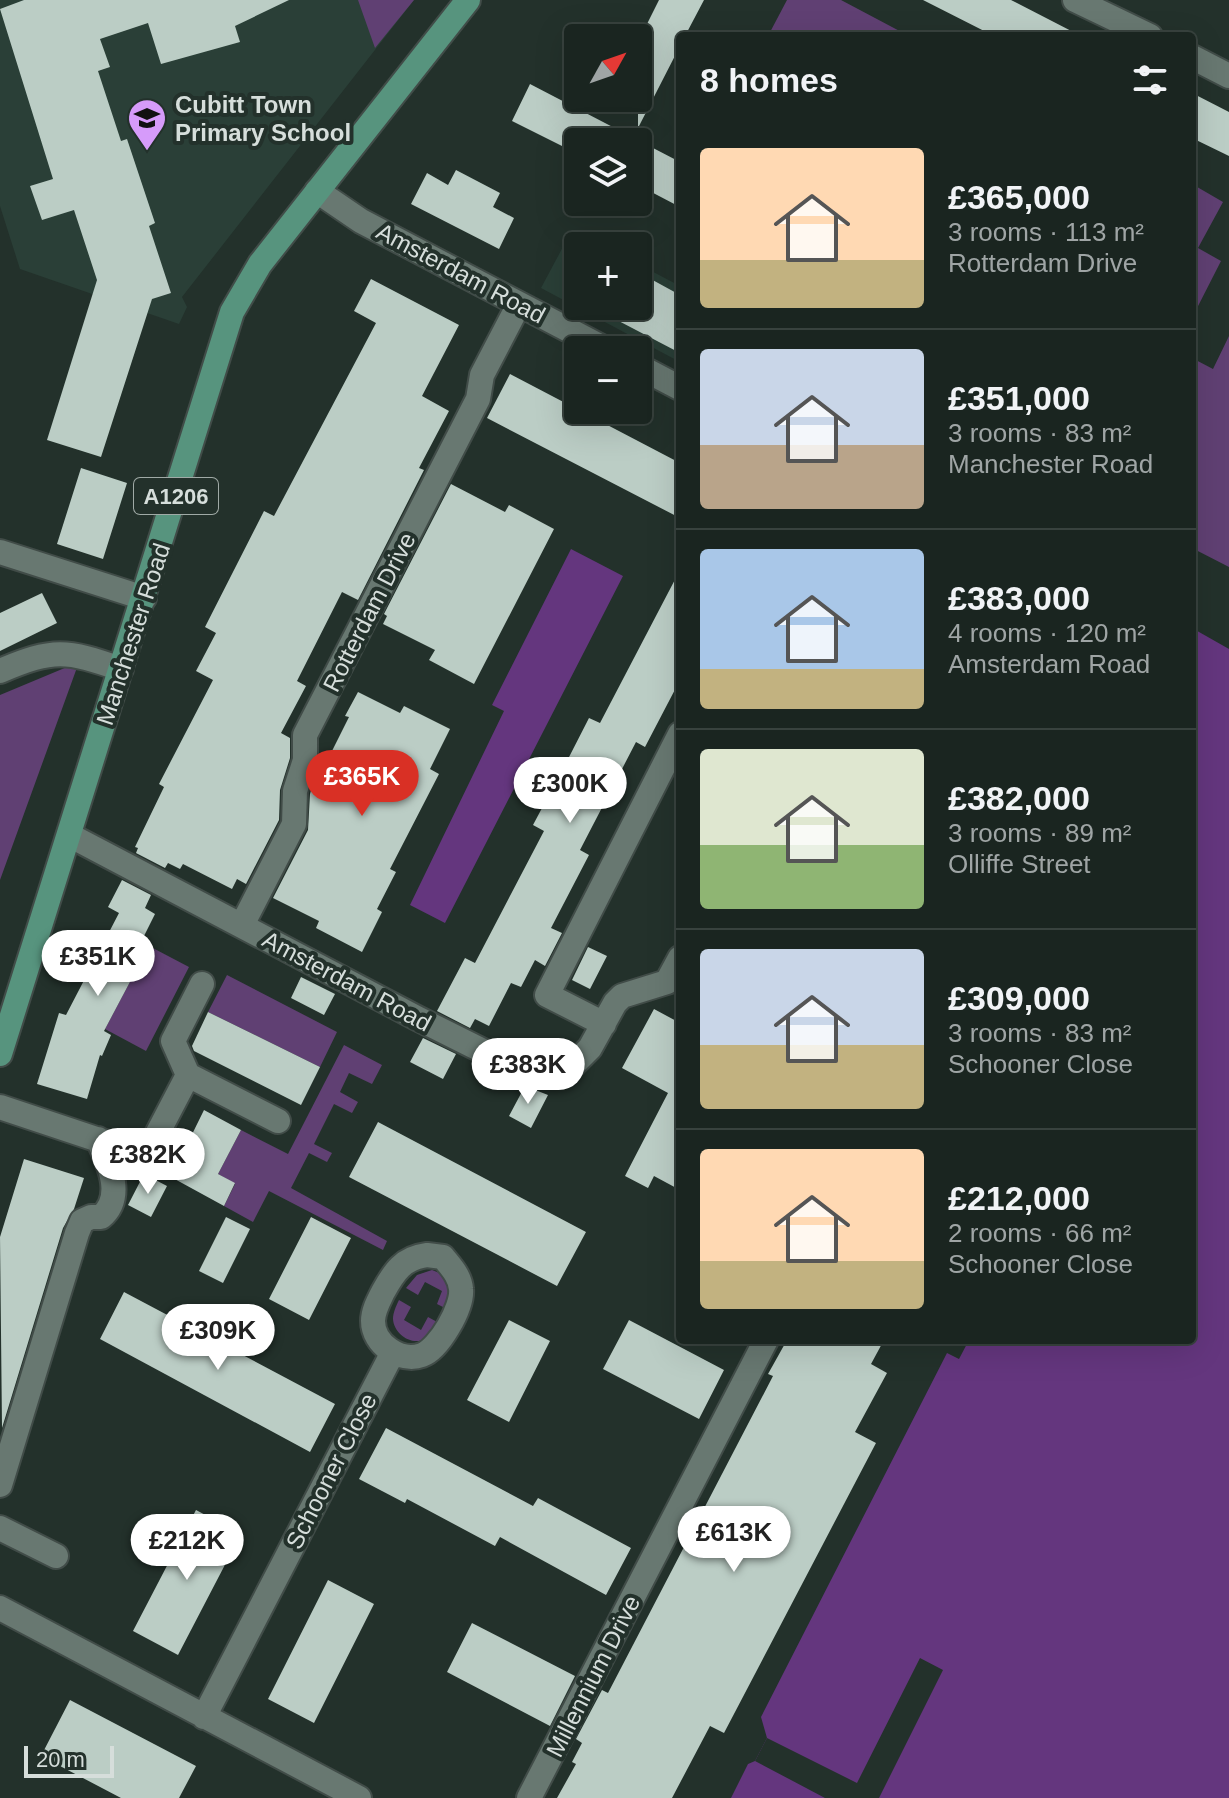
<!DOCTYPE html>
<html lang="en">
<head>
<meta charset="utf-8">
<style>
  :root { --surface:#1a2520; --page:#27312d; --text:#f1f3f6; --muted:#9fa5a5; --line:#38423e; --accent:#d93025 }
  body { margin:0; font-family:Helvetica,sans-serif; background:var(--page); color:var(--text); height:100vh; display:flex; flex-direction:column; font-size:30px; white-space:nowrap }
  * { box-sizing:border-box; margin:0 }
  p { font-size:26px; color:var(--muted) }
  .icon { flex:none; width:44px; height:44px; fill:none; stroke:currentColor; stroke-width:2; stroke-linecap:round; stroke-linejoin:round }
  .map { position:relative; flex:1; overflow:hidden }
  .panel { position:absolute; left:676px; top:32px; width:520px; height:1312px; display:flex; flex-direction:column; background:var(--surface); border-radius:8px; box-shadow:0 8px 32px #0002,0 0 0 2px var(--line) }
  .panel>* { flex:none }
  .needle { width:52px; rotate:50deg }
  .fabs { position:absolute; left:564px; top:24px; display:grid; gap:16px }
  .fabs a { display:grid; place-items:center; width:88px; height:88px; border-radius:8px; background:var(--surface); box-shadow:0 8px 32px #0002,0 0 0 2px var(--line); font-size:40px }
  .scale { position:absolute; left:24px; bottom:20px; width:90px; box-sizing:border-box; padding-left:8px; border:4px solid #d6dedb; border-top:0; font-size:22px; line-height:28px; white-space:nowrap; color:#d6dedb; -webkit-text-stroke:6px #23312b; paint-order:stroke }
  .price { position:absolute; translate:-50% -68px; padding:0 18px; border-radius:28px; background:#fff; color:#222; font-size:26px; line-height:52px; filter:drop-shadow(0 2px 4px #0008) }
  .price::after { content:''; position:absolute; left:50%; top:48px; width:24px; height:18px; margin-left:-12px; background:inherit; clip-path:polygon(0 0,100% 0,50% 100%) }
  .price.current { background:var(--accent); color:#fff }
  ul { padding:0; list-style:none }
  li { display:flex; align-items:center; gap:24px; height:200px; padding:0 24px }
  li+li { border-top:2px solid var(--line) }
  li span { display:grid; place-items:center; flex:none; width:224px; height:160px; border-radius:8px; color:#555 }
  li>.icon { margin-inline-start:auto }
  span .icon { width:96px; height:96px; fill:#fffc; stroke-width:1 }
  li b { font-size:34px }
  h2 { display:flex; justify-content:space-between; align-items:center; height:96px; padding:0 24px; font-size:34px }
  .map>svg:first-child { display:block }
  .built { fill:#2a3f37 }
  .green { fill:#604073 }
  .water { fill:#64367e }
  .pier { fill:#23312b }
  .building { fill:#bbcdc5 }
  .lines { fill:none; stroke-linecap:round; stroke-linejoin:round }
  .street-casing { stroke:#414c48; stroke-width:28 }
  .primary-casing { stroke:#414c48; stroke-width:28 }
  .street { stroke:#687871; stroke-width:24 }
  .primary { stroke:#57947e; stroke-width:24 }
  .labels { text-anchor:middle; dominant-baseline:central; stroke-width:8; stroke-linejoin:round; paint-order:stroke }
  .shield { fill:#23312b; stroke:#a0aaa6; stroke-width:2 }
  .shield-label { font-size:22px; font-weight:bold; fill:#d6dedb }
  .poi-label { font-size:24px; font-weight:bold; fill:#d6dedb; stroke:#23312b; text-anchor:start }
  .street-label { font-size:24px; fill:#d6dedb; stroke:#23312b }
</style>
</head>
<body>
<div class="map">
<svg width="1229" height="1798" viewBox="0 0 1229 1798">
  <rect width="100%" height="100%" fill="#23312b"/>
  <path class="built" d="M0,0H414L182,297L187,307L179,324L20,269L0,206Z
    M572,230L603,246H578V306H638V264L680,286V362L541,288Z"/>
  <path class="green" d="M358,0H414L375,48Z
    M787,0H841L909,36H768Z
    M1192,184L1223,202L1198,248L1221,261L1195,312L1192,311Z
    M1229,336V567L1192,548V358L1213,369Z
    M79,662L0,880V695Z
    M149,946L189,967L146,1051L105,1029Z
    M227,975L337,1032L320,1067L208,1012Z
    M344,1045L382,1065L372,1084L349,1073L340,1092L358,1102L352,1113L334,1104L314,1144L332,1153L327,1162L309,1153L291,1188L387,1241L383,1250L269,1191L253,1222L224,1206L235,1184L218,1174L241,1130L288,1154Z
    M432,1270L442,1274L452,1286L447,1309L437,1304L442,1291L425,1282L418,1295L406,1288L417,1275Z
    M399,1300L411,1307L404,1320L421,1330L428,1317L439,1323C435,1328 432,1335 427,1338C413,1347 394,1335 393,1319C393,1313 396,1306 399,1300Z"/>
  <path class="water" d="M571,549L623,576L445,923L410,905L504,711L492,705Z
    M1192,628L1229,649V1798H731L748,1764L755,1761L767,1738L761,1717L947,1353L959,1359L969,1340H1192Z"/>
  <path class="pier" d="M920,1658L943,1670L879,1798H825L755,1761L767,1738L857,1783Z"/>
  <path class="building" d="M24,0H289L235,26L240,42L161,64L148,23L100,39L110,67L98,71L121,141L127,139L155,223L149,226L171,293L152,299L101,457L47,440L97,280L74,210L42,220L30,186L53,179L0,9Z
    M659,0H704L685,36H680V46L638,128V42Z
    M923,0H1011L1081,36H994Z
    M530,84L680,162V207L638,185V142H578V154L512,121Z
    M1192,93L1229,112V156L1192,138Z
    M456,170L500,193L493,207L514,218L499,249L411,204L427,173L448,185Z
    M638,272L680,295V353L590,306H638Z
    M371,279L459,325L422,396L449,411L419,468L424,470L358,600L342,592L297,681L306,686L281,733L290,738V758L280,790L279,820L246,884L237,879L232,889L183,864L180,869L168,863L165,868L136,853L138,848L135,847L164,787L159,784L213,680L196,671L216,633L205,627L264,511L274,516L376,323L354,311Z
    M510,374L680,463V518L487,418Z
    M81,468L127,483L103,559L57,544Z
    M451,484L505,512L509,505L554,529L474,684L429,660L435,650L383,624L387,616L384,614Z
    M680,570V680L645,747L636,742L580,850L589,855L551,928L562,933L545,966L535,960L521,987L511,983L489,1026L475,1019L470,1028L437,1011L465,958L475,963L544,831L533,825L567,761L589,718L600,723Z
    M42,593L57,623L0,651V613Z
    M358,692L400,713L404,706L450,729L430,769L439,774L390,869L396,872L377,909L382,912L362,952L316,928L319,921L273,898L308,830L310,794L320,755L328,759L349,717L345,716Z
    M122,880L151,895L145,908L155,914L141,942L149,946L104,1031L111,1035L102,1056L100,1055L87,1099L37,1084L59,1013L66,1015L119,913L108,907Z
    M588,947L607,956L590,989L572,980Z
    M301,977L335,994L324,1015L291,998Z
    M654,1009L680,1023V1190L654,1176L648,1188L625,1176L668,1093L622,1068Z
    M208,1012L320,1067L301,1105L194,1051L192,1046Z
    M423,1038L456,1054L443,1079L410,1062Z
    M525,1086L548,1095L531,1128L509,1116Z
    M204,1110L241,1130L218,1174L235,1183L224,1206L171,1177Z
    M378,1122L586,1232L557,1286L349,1177Z
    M24,1159L84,1178L74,1209L63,1228L2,1428L0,1237Z
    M144,1174L167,1186L151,1217L128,1205Z
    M226,1217L250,1229L223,1283L199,1271Z
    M311,1217L351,1238L309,1320L269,1299Z
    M124,1292L335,1404L310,1452L100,1339Z
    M509,1320L550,1341L509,1422L467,1400Z
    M629,1320L724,1370L699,1419L603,1369Z
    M787,1340H884L871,1364L887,1373L855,1432L876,1443L724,1733L710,1726L672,1798H557L576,1764L572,1762L582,1743L576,1739L602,1690L608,1693L773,1376L768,1374Z
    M386,1428L533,1506L538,1498L631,1548L606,1595L500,1537L495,1546L407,1499L405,1503L359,1479Z
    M196,1510L241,1534L178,1655L133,1631Z
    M328,1580L374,1604L314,1723L268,1699Z
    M472,1623L575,1676L550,1726L447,1672Z
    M70,1700L196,1766L179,1798H121L41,1756Z"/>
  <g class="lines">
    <defs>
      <path id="street" d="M1075,0L1150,36
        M1192,57L1229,76
        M317,191L361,221L607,350
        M638,366L680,388
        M0,552L144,598
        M0,671C54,648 66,650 121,669
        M69,835L417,1018L513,1066L534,1074H556L573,1065L590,1048L615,1003L622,996L667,982L680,958
        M242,925L294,824L295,791L305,760V735L478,399L482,375L519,304
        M604,1024L547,995L680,734
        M188,1075L173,1041L202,984
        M0,1107L135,1152L146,1149L153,1142L188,1075L278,1121
        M427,1255L443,1257C451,1267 460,1276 461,1289C463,1307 439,1349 422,1355C400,1363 373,1344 373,1321C373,1311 378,1302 383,1292C394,1272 403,1258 427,1255Z
        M0,1485L77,1233L82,1221L91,1217H101C125,1197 109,1164 98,1139
        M0,1528L56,1556
        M0,1608L359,1798
        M204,1717L393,1352
        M529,1798L766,1340"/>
      <path id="primary" d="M0,1054L232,312L260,264L468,0"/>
    </defs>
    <use href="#street" class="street-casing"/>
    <use href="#primary" class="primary-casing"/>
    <use href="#street" class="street"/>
    <use href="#primary" class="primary"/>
  </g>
  <defs>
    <symbol id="school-pin" viewBox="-11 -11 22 30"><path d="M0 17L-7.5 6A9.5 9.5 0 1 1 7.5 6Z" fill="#d69bfa" stroke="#23312b"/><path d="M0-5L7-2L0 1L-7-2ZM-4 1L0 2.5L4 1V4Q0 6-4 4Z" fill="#111"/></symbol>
  </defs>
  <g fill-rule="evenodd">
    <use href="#school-pin" x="125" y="96" width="44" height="60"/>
  </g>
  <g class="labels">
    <rect class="shield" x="134" y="478" width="84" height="36" rx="6"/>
    <g class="shield-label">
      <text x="176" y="496">A1206</text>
    </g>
    <g class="poi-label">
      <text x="175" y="104">Cubitt Town<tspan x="175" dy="28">Primary School</tspan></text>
    </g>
    <g class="street-label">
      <text transform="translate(461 273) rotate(28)">Amsterdam Road</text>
      <text transform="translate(369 612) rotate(-63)">Rotterdam Drive</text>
      <text transform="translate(133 634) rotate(-72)">Manchester Road</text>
      <text transform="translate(347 981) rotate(28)">Amsterdam Road</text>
      <text transform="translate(331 1471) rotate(-63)">Schooner Close</text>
      <text transform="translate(593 1676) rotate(-63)">Millennium Drive</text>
    </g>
  </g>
</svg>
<div class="fabs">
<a><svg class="needle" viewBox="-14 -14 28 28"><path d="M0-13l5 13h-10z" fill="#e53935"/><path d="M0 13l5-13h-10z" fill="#9fa5a5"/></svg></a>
<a><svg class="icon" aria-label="layers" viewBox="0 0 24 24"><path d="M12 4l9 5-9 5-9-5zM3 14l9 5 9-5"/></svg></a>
<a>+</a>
<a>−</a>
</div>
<div class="scale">20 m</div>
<b class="price current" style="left:362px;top:818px">£365K</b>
<b class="price" style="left:570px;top:825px">£300K</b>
<b class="price" style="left:98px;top:998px">£351K</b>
<b class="price" style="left:528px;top:1106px">£383K</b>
<b class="price" style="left:148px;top:1196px">£382K</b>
<b class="price" style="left:218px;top:1372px">£309K</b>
<b class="price" style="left:734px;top:1574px">£613K</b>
<b class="price" style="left:187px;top:1582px">£212K</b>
<section class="panel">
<h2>8 homes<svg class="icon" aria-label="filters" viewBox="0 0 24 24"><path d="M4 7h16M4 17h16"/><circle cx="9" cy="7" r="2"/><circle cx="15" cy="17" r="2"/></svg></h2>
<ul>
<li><span style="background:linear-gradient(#ffd9b3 70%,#c2b280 0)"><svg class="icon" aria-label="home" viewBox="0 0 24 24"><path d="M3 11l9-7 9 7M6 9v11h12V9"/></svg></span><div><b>£365,000</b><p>3 rooms · 113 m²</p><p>Rotterdam Drive</p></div></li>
<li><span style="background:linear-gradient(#c9d6e8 60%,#b9a48a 0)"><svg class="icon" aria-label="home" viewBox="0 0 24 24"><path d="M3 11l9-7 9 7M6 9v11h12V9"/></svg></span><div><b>£351,000</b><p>3 rooms · 83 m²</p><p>Manchester Road</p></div></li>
<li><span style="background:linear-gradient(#a9c7e8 75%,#c2b280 0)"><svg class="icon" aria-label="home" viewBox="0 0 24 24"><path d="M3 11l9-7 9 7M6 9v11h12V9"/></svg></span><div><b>£383,000</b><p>4 rooms · 120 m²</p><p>Amsterdam Road</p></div></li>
<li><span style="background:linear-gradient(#dfe7d0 60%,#8fb573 0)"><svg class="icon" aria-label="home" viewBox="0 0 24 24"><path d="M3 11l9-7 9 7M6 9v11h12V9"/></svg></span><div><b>£382,000</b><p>3 rooms · 89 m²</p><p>Olliffe Street</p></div></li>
<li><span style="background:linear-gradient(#c9d6e8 60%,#c2b280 0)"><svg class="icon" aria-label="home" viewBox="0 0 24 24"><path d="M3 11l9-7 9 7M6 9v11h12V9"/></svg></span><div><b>£309,000</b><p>3 rooms · 83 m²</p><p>Schooner Close</p></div></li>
<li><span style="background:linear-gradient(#ffd9b3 70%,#c2b280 0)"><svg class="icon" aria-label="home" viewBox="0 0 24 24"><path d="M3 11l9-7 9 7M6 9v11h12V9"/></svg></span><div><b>£212,000</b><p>2 rooms · 66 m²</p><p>Schooner Close</p></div></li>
</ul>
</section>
</div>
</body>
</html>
